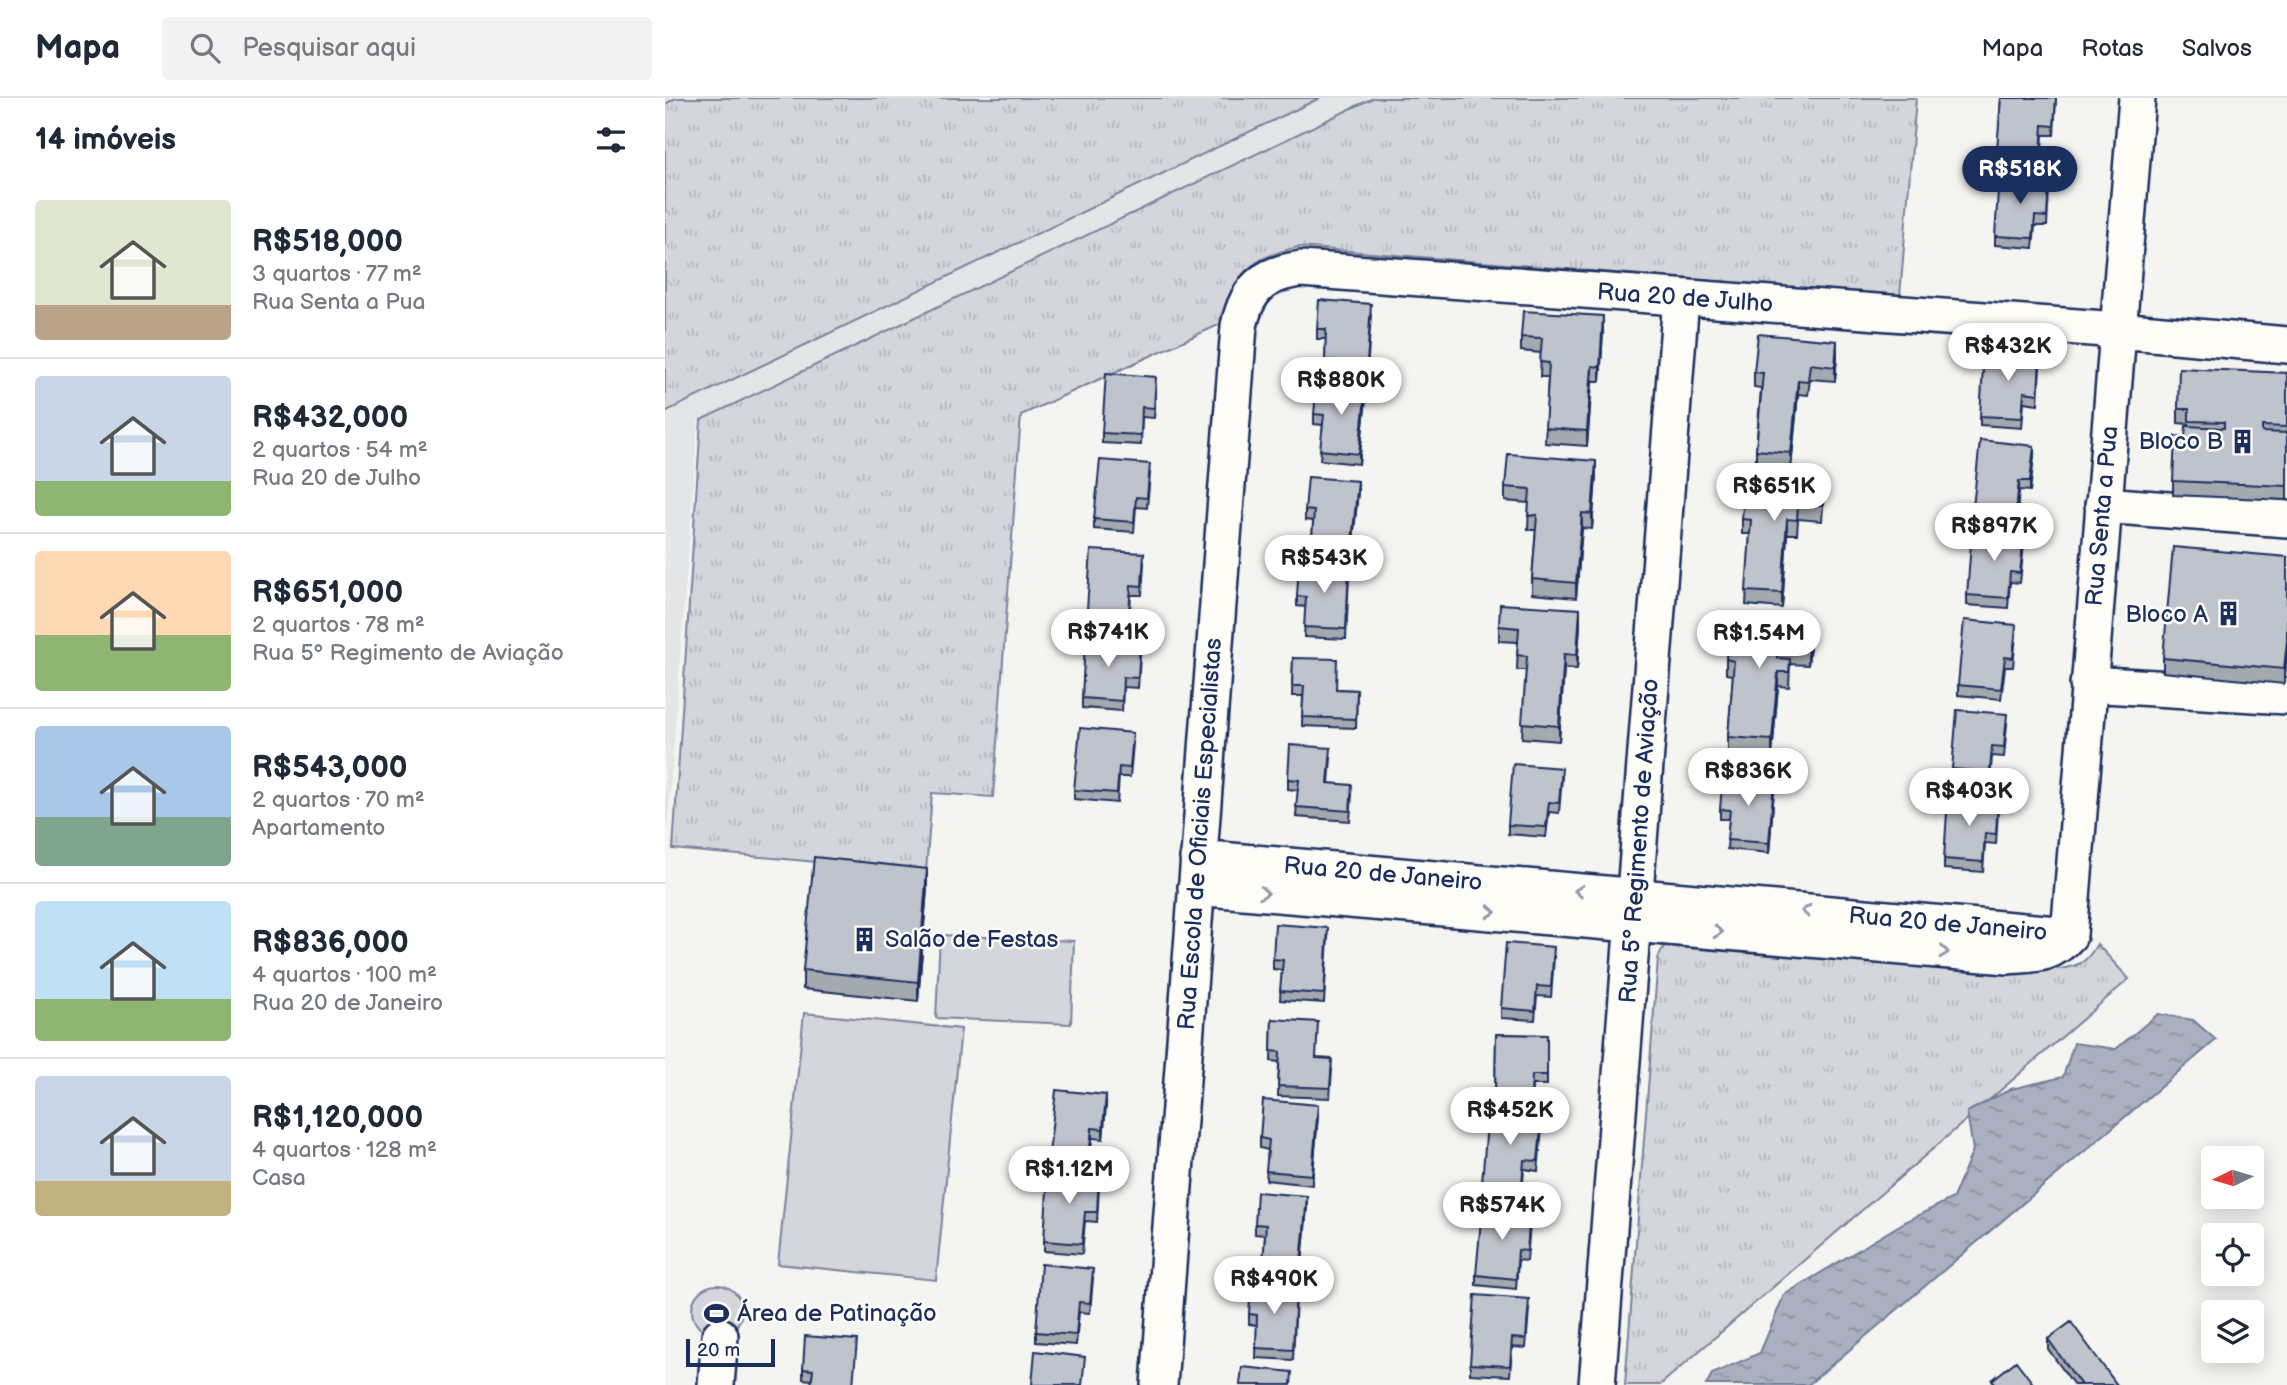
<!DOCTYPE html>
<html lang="pt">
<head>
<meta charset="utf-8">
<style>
  :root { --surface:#fff; --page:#f2f2f3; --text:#1f2937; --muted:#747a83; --line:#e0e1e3; --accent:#1b2f5e }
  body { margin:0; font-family:"Balsamiq Sans",sans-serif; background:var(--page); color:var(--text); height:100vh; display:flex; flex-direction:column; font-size:26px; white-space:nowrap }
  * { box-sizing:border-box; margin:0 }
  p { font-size:23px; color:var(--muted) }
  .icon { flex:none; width:38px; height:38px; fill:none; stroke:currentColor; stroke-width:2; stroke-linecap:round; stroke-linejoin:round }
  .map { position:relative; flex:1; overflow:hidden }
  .side { display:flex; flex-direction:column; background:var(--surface); width:665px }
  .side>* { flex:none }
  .needle { width:46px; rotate:265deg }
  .tools { position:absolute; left:1536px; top:1048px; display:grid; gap:14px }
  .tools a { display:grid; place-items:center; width:63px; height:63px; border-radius:7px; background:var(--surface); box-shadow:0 4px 18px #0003; font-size:35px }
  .scale { position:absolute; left:21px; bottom:18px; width:89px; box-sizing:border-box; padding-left:7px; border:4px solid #1b2f5e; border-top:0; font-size:19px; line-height:24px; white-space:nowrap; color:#1b2f5e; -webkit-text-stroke:5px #fdfcf7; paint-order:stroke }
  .price { position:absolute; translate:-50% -60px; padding:0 16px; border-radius:24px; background:#fff; color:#222; font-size:23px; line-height:46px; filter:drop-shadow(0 2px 4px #0008) }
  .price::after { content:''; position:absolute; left:50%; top:42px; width:21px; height:16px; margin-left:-10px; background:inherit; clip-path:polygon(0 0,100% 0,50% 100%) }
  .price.selected { background:var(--accent); color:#fff }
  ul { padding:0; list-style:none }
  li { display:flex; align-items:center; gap:21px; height:175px; padding:0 35px }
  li+li { border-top:2px solid var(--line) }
  li span { display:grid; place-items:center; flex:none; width:196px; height:140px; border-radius:7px; color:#555 }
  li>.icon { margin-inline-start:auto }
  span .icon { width:84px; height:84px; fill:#fffc; stroke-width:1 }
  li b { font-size:30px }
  h2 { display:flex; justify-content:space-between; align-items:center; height:84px; padding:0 35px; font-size:30px }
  header { display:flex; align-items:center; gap:42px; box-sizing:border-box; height:98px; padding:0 35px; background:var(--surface); border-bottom:2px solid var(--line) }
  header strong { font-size:33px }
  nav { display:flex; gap:38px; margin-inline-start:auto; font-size:24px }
  .search { width:490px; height:63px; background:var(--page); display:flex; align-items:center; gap:18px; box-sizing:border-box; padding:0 24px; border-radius:7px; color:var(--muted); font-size:26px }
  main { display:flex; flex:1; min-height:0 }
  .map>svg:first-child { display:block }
  .built { fill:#e4e5e6 }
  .grass { fill:url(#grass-tufts); stroke:#78829c; stroke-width:2 }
  .green { fill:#d4d6db; stroke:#78829c; stroke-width:2 }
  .water { fill:url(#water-ripples); stroke:#717c98; stroke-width:2 }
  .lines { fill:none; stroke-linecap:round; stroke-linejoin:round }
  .street-casing { stroke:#1b2f5e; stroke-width:40 }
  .street { stroke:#fdfcf7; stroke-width:35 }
  .wall { fill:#a4a8af; stroke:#1b2f5e; stroke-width:2 }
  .shaded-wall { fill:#86888f; stroke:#1b2f5e; stroke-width:2 }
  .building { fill:#bfc3cc; stroke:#1b2f5e; stroke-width:2 }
  .oneway { stroke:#8c96aa }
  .labels { text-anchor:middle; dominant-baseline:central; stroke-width:5; stroke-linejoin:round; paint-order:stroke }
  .street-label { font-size:24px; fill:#1b2f5e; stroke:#fdfcf7 }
  .poi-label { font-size:24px; fill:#1b2f5e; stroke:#fdfcf7; text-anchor:end }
</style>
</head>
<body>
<header>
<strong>Mapa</strong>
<div class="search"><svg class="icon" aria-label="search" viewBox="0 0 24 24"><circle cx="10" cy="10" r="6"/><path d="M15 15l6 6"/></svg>Pesquisar aqui</div>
<nav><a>Mapa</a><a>Rotas</a><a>Salvos</a></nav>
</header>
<main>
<section class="side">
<h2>14 imóveis<svg class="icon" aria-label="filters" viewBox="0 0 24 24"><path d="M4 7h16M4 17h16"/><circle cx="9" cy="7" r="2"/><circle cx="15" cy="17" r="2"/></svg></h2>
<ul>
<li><span style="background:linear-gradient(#dfe7d0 75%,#b9a48a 0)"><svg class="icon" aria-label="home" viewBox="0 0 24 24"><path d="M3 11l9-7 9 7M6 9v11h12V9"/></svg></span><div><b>R$518,000</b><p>3 quartos · 77 m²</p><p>Rua Senta a Pua</p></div></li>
<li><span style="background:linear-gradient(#c9d6e8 75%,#8fb573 0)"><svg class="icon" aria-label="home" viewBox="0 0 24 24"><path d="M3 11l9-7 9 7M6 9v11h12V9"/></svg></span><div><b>R$432,000</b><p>2 quartos · 54 m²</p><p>Rua 20 de Julho</p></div></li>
<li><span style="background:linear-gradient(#ffd9b3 60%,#8fb573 0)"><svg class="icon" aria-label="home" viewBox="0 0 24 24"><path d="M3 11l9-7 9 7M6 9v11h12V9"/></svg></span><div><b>R$651,000</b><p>2 quartos · 78 m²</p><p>Rua 5º Regimento de Aviação</p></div></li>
<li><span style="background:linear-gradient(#a9c7e8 65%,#7fa58c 0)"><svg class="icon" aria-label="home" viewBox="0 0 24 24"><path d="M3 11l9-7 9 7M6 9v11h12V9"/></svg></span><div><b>R$543,000</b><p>2 quartos · 70 m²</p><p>Apartamento</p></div></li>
<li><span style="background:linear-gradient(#bfe0f5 70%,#8fb573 0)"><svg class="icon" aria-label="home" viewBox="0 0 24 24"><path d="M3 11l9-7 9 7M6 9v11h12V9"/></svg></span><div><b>R$836,000</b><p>4 quartos · 100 m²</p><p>Rua 20 de Janeiro</p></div></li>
<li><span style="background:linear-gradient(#c9d6e8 75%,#c2b280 0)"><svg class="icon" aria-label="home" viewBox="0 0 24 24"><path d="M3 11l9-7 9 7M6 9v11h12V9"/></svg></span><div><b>R$1,120,000</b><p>4 quartos · 128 m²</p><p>Casa</p></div></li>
</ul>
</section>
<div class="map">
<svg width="1622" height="1287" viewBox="0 0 1622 1287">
  <defs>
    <pattern id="grass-tufts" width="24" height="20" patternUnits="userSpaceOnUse" patternTransform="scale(1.75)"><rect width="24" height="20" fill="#d4d6db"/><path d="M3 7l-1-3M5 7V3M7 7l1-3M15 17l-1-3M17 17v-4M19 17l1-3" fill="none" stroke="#b5b8be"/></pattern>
    <pattern id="water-ripples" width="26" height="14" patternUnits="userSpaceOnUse" patternTransform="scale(1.75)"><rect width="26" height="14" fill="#aab0bf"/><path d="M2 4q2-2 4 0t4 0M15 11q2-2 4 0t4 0" fill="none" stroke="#8a909e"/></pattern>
  </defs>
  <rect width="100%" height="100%" fill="#f4f4f1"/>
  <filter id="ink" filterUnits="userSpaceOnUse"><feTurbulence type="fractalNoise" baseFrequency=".0143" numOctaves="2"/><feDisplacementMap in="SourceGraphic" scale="14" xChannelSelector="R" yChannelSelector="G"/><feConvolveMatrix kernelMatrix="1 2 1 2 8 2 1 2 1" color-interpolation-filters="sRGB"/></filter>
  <g filter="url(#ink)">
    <path class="built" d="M0,0H710L33,324L0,760Z"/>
    <path class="grass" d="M11,0H655L0,314V6Z
      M708,0H1251L1235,198L633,149C584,161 570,174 560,224L356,317L328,699L267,695L261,774L8,751L36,322Z
      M1013,842L1395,871C1416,867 1421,865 1432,846L1464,881L995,1287H960L993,861C997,849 1000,845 1013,842Z"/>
    <path class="green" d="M275,837L409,843L406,926L271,920Z
      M139,915L296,931L271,1182L113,1166Z
      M27 1212a25 25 0 1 1 50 0a25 25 0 1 1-50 0Z"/>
    <path class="water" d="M1493,916L1528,922L1551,942L1143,1287H1041L1047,1276L1095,1255L1119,1197L1240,1124L1288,1100L1308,1052L1302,1014L1346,991L1398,979L1409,945L1451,951Z"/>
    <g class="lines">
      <defs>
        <path id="street" d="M1438,407L1622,421
          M1423,586L1622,598
          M533,760L1404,837
          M531,789L1343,858C1370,856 1385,858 1404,837
          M1404,837L1472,0
          M51,1287L55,1238
          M494,1287L574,228C582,191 598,176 636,171L1453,232L1622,247
          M932,1287L1016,200"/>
      </defs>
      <use href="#street" class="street-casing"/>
      <use href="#street" class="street"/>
    </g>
    <path class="wall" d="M1336,0H1391L1389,37H1378L1376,64L1332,62Z
      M1384,91L1382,128H1370L1368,150L1330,147V138Z
      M706,216L702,275L660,272L661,241H652V231Z
      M938,233L935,283H927L922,348L880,345L883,279H875L876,255L856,253V239Z
      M1172,257L1170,283L1145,281L1143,297L1133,296L1126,370L1091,366V352L1096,290L1089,289V274Z
      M1375,268L1373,306L1359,304L1357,330L1315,327V318Z
      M1622,275V402L1508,397V383L1524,328V326L1513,325V311Z
      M491,288L489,320L477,319L476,347L437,345V335Z
      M701,300L694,366L655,362L658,327L649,326V316Z
      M1369,357L1365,393L1354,392L1351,424L1308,419V410Z
      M485,376L482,410L471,409L469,434L429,431V421Z
      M931,378L927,431L917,430L911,500L867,496V481L871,432H863L864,405L840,403V389Z
      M693,393L687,453L647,450L648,423L640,422V412Z
      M1159,394L1157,423L1133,421L1132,436H1122L1117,510L1081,507L1085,436H1077V421Z
      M1359,446L1355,485L1345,484L1343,510L1302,507V497Z
      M1622,459V558L1619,586L1498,574V560Z
      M479,465L477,497H466L464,525L422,522V512Z
      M684,478L681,541L639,539L641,509L632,508V498Z
      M915,526L912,571L899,570L894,643L857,640L861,572H852L853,544L834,543V528Z
      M1146,537L1143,567L1125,566L1124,589L1113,588L1107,657L1063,654V639L1068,577L1061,576V561Z
      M1351,537L1348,569H1340L1336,601L1293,597V587Z
      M475,557L473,590L458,589L457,613L417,610V600Z
      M628,560L671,591L692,592L691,630L637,628L638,598H627Z
      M1342,626L1339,659L1327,658L1325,684L1287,681V671Z
      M468,645L465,679H454L452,705L409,701V692Z
      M666,660L664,685L687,696L685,723L631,719L633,692L623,691V681Z
      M897,679L894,715L884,714L881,739L843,736V727Z
      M1109,692L1104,755L1062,751L1064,721H1055V711Z
      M1333,713L1331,746L1320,745L1318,774L1279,771V761Z
      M262,790L253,903L138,891V872Z
      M663,839L659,905L615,902L617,872L608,871V861Z
      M889,859L886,899L872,898L870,922L836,920V910Z
      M607,921L652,960L667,971L665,1000L613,998L614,964L606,963Z
      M831,936L882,937V987H867L866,1010L830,1009Z
      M441,1006L438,1041L427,1040L424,1070L384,1065V1056Z
      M653,1017L647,1087L601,1082L603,1052L595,1050V1040Z
      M877,1030L873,1073L859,1071L857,1097L817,1094V1084Z
      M434,1089L432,1124L420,1123L417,1156L379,1153V1143Z
      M642,1108L636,1176L598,1173L600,1137L590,1136V1126Z
      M865,1125L862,1163L853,1162L851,1191L811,1187V1177Z
      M428,1180L425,1215L414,1214L411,1247L371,1244V1234Z
      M631,1199L628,1262L591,1260L592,1227L584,1226V1216Z
      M864,1211L861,1250L847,1249L845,1278L805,1276V1266Z
      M1383,1241L1452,1287H1409L1383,1251Z
      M192,1252L147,1282L138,1281V1271Z"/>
    <path class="shaded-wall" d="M938,218V233L935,283V269Z
      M1172,243V257L1170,283V269Z
      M927,268V283L922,348V333Z
      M1133,282V296L1126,370V355Z
      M701,290V300L694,366V356Z
      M1369,348V357L1365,393V383Z
      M931,363V378L927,431V416Z
      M693,383V393L687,453V444Z
      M1354,383V392L1351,424V414Z
      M917,415V430L911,500V485Z
      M1122,421V436L1117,510V495Z
      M915,511V526L912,571V557Z
      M1146,523V537L1143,567V553Z
      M1622,543V558L1619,586V571Z
      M899,556V570L894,643V628Z
      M1113,574V588L1107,657V642Z
      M1109,683V692L1104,755V745Z
      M262,771V790L253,903V884Z
      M441,997V1006L438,1041V1031Z
      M653,1007V1017L647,1087V1077Z
      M427,1030V1040L424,1070V1060Z
      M642,1098V1108L636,1176V1166Z"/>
    <path class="building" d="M1336,0H1391L1389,28L1378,27L1376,54L1332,52Z
      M1334,78L1384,81L1382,119L1370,118L1368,140L1330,138Z
      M654,202L706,206L702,265L660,262L661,231H652Z
      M858,213L938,218L935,269L927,268L922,333L880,330L884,265L875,264L877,240L856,239Z
      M1093,236L1172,243L1170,269L1145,266L1143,283L1133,282L1126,355L1091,352L1098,275L1089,274Z
      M1319,254L1375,258L1373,296L1359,294L1357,320L1315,318Z
      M1514,270L1622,275V329L1597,328V334L1622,335V388L1508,383L1510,338L1520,339L1521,328L1559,330V324L1524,323V311H1513Z
      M441,275L491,279L489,310L477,309L476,337L437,335Z
      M652,285L701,290L694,356L655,352L659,317L649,316Z
      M1315,342L1369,348L1365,383H1354L1351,414L1308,410Z
      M843,356L931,363L927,416L917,415L911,485L867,481L872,417L863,418L865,391L840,389Z
      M435,362L485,366L482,400L471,399L469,424L429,421Z
      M1081,374L1159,379L1157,408L1133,406L1132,422L1122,421L1117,495L1081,493L1086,422L1077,421Z
      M643,379L693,383L687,444L647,440L649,413L640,412Z
      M1307,432L1359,436L1355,475L1345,474L1343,500L1302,497Z
      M1508,449L1622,459V543L1619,571L1498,560Z
      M426,452L479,455L477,488L466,487L464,515L422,512Z
      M634,466L684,469L681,531L639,529L641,499L632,498Z
      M835,506L915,511L912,557L899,556L894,628L857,625L862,558L852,557L854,530L834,528Z
      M1065,516L1146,523L1143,553L1113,551L1112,560L1125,561L1124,574H1113L1107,642L1063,639L1069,563L1061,561Z
      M1299,522L1351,527L1348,560L1340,559L1336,591L1293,587Z
      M420,543L475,547L473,580L458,579L457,603L417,600Z
      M628,560L672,561L671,591L692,592L691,621L637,619L639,588H627Z
      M1292,612L1342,616L1339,649L1327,648L1325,674L1287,671Z
      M415,630L468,635L465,670L454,669L452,695L409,692Z
      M625,647L666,650L663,685L687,687L685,713L631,709L634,682L623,681Z
      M848,666L897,670L894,705L884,704L881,729L843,727Z
      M1058,678L1109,683L1104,745L1062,742L1065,712L1055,711Z
      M1283,699L1333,703L1331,736L1320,735L1318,764L1279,761Z
      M149,759L262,771L253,884L138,872Z
      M610,826L663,830L659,896L615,893L618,862L608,861Z
      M841,845L889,849L886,889L872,888L870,913L836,910Z
      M607,921L653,924L651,960L667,961L665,990L613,988L615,954L606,953Z
      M831,936L882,937V977H867L866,1000L830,999Z
      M391,992L441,997L438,1031L427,1030L424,1060L384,1056Z
      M598,1002L653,1007L647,1077L601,1073L604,1042L595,1040Z
      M823,1015L877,1020L873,1063L859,1062L857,1087L817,1084Z
      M383,1075L434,1079L432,1114H420L417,1146L379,1143Z
      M592,1094L642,1098L636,1166L598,1163L601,1127L590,1126Z
      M817,1110L865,1115L862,1153L853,1152L851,1181L811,1177Z
      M376,1166L428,1171L425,1205L414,1204L411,1237L371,1234Z
      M586,1187L631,1190L628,1252L591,1250L592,1217L584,1216Z
      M810,1197L864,1201L861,1241L847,1240L845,1268L805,1266Z
      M1406,1224L1452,1287H1416L1383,1241Z
      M140,1238L192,1242L188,1287H146L148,1272L138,1271Z
      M370,1253L420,1259L417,1287H367Z
      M1351,1263L1369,1287H1332L1327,1282Z
      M577,1269L627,1274L626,1287H575Z"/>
    <defs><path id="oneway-chevron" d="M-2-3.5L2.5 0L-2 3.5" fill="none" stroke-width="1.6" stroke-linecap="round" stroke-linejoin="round" transform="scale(1.75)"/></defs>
    <g class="oneway">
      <use href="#oneway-chevron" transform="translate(914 793) rotate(-175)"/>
      <use href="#oneway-chevron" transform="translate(599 795) rotate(5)"/>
      <use href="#oneway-chevron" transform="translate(1141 813) rotate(-175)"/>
      <use href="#oneway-chevron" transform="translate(826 814) rotate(5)"/>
      <use href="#oneway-chevron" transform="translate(1053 834) rotate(5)"/>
      <use href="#oneway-chevron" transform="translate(1279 854) rotate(5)"/>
    </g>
  </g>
  <defs>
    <symbol id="building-bare" viewBox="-9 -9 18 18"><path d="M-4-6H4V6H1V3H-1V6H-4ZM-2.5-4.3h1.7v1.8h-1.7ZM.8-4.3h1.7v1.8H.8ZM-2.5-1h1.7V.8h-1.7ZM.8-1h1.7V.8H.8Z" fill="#1b2f5e" stroke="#fdfcf7" stroke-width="2.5" paint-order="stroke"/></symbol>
    <symbol id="stadium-bare" viewBox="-9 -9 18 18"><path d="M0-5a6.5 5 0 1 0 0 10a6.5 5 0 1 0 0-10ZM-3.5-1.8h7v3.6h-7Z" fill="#1b2f5e" stroke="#fdfcf7" stroke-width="2.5" paint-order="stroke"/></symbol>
  </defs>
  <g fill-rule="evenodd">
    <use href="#building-bare" x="1560" y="326" width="35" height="35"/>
    <use href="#building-bare" x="1546" y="498" width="35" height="35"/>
    <use href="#building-bare" x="182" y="824" width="35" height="35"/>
    <use href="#stadium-bare" x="34" y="1198" width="35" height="35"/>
  </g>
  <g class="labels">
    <g class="street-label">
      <text transform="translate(1020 200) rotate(4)">Rua 20 de Julho</text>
      <text transform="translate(1437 418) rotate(-85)">Rua Senta a Pua</text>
      <text transform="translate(535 736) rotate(-86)">Rua Escola de Oficiais Especialistas</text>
      <text transform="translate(974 743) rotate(-86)">Rua 5º Regimento de Aviação</text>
      <text transform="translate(718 776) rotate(5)">Rua 20 de Janeiro</text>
      <text transform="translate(1283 826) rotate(5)">Rua 20 de Janeiro</text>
    </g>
    <g class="poi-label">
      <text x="1558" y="343">Bloco B</text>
      <text x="1543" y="516">Bloco A</text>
      <text x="220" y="841" text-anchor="start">Salão de Festas</text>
      <text x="72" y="1215" text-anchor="start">Área de Patinação</text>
    </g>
  </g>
</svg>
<div class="tools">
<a><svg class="needle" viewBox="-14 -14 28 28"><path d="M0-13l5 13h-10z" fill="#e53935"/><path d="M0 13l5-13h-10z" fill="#747a83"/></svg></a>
<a><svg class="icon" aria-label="locate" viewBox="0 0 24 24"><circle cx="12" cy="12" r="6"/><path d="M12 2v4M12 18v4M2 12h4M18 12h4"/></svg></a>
<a><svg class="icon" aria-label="layers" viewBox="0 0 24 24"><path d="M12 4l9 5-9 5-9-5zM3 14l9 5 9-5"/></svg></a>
</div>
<div class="scale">20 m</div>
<b class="price selected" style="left:1355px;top:108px">R$518K</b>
<b class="price" style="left:1343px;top:285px">R$432K</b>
<b class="price" style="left:676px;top:319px">R$880K</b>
<b class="price" style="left:1109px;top:425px">R$651K</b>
<b class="price" style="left:1329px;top:465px">R$897K</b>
<b class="price" style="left:659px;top:497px">R$543K</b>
<b class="price" style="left:443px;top:571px">R$741K</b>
<b class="price" style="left:1094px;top:572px">R$1.54M</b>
<b class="price" style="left:1083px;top:710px">R$836K</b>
<b class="price" style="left:1304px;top:730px">R$403K</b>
<b class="price" style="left:845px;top:1049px">R$452K</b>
<b class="price" style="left:404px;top:1108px">R$1.12M</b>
<b class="price" style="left:837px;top:1144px">R$574K</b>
<b class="price" style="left:609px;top:1218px">R$490K</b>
</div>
</main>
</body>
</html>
